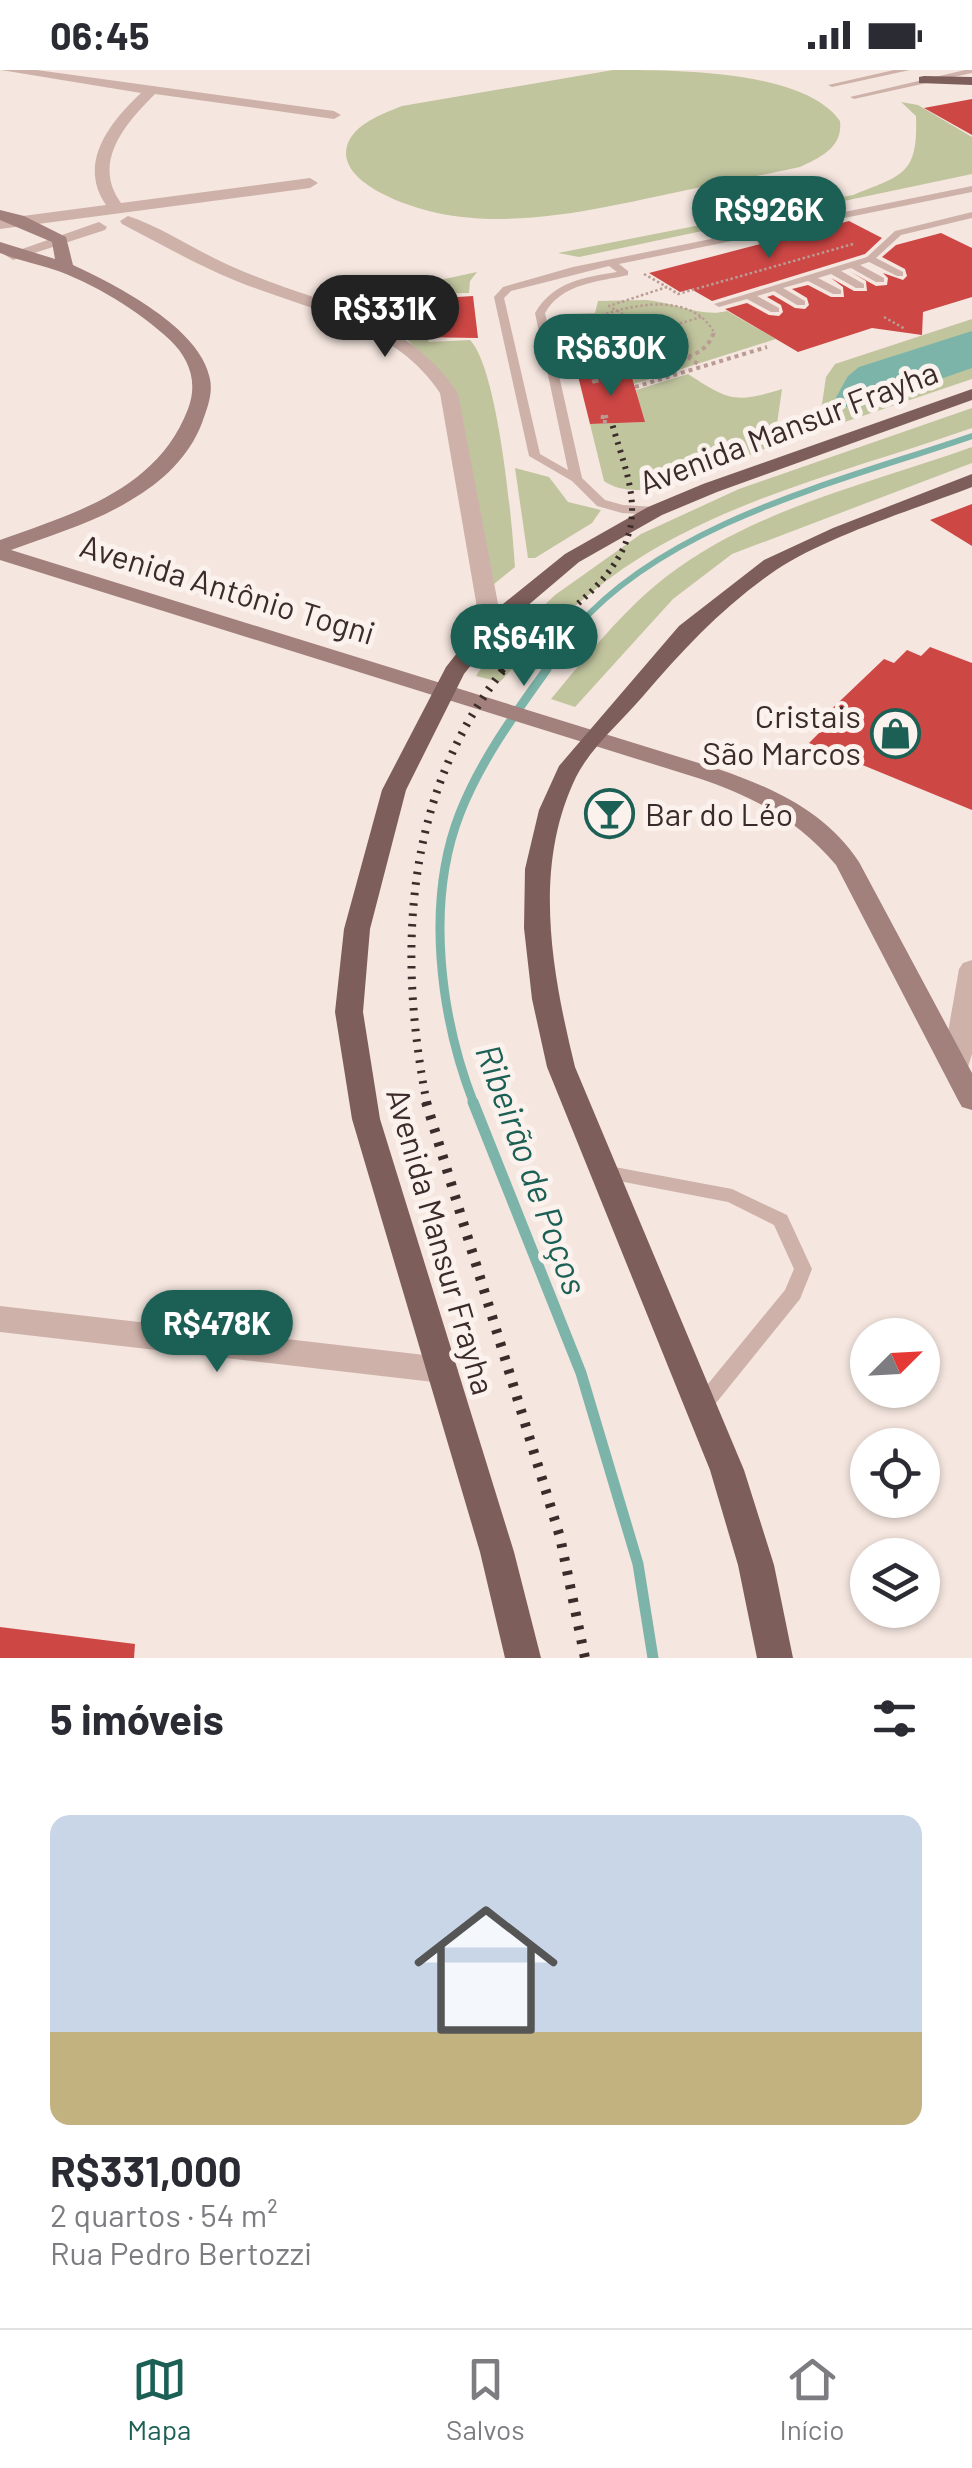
<!DOCTYPE html>
<html lang="pt">
<head>
<meta charset="utf-8">
<style>
  :root { --surface:#fff; --page:#f7f7f7; --text:#2b2b33; --muted:#7c7c81; --line:#e1e1e2; --accent:#1c6055 }
  body { margin:0; font-family:Barlow,sans-serif; background:var(--page); color:var(--text); height:100vh; display:flex; flex-direction:column; font-size:38px; white-space:nowrap }
  * { box-sizing:border-box; margin:0 }
  p { font-size:32px; color:var(--muted) }
  .icon { flex:none; width:55px; height:55px; fill:none; stroke:currentColor; stroke-width:2; stroke-linecap:round; stroke-linejoin:round }
  .map { position:relative; height:1588px; overflow:hidden }
  .panel { display:flex; flex-direction:column; background:var(--surface); flex:1 }
  .panel>* { flex:none }
  .needle { width:65px; rotate:66deg }
  .fabs { position:absolute; left:850px; top:1248px; display:grid; gap:20px }
  .fabs a { display:grid; place-items:center; width:90px; height:90px; border-radius:50%; background:var(--surface); box-shadow:0 2px 8px #0004; font-size:50px }
  .price { position:absolute; translate:-50% -85px; padding:0 22px; border-radius:35px; background:var(--accent); color:#fff; font-size:32px; line-height:65px; filter:drop-shadow(0 2px 5px #0008) }
  .price::after { content:''; position:absolute; left:50%; top:60px; width:30px; height:22px; margin-left:-15px; background:inherit; clip-path:polygon(0 0,100% 0,50% 100%) }
  .price.current { background:#222; color:#fff }
  ul { padding:0; list-style:none }
  li { display:grid; align-content:center; gap:20px; height:530px; padding:0 50px }
  li span { display:grid; place-items:center; height:310px; border-radius:20px; color:#555 }
  li>.icon { margin-inline-start:auto }
  span .icon { width:180px; height:180px; fill:#fffc; stroke-width:1 }
  li b { font-size:42px }
  h2 { display:flex; justify-content:space-between; align-items:center; height:120px; padding:0 50px; font-size:42px }
  .status { display:flex; justify-content:space-between; align-items:center; height:70px; padding:0 50px; background:var(--surface); direction:ltr }
  .status svg { height:28px; fill:currentColor }
  .menu { display:flex; justify-content:space-around; align-items:center; height:140px; border-top:2px solid var(--line); background:var(--surface); font-size:28px; color:var(--muted) }
  .menu a { display:grid; justify-items:center; gap:5px }
  .menu .current { color:var(--accent) }
  .map>svg:first-child { display:block }
  .green { fill:#c1c59e }
  .water { fill:#7cb4aa }
  .lines { fill:none; stroke-linecap:round; stroke-linejoin:round }
  .stream-far2 { stroke:#7cb4aa; stroke-width:6 }
  .stream-far1 { stroke:#7cb4aa; stroke-width:9 }
  .stream { stroke:#7cb4aa; stroke-width:11 }
  .building { fill:#cd4745 }
  .path-far1 { stroke:#ba9c94; stroke-width:2.5; stroke-dasharray:2.5 2.5; stroke-linecap:butt }
  .path { stroke:#ba9c94; stroke-width:4; stroke-dasharray:4 4; stroke-linecap:butt }
  .lane { fill:#ceb2aa; fill-rule:evenodd }
  .street { fill:#ceb2aa; fill-rule:evenodd }
  .secondary { fill:#a2807b; fill-rule:evenodd }
  .primary { fill:#7e5e5a; fill-rule:evenodd }
  .rail-far2 { stroke:#3b2b2a; stroke-width:6; stroke-dasharray:2.5 6; stroke-linecap:butt }
  .rail-far1 { stroke:#3b2b2a; stroke-width:8; stroke-dasharray:2.5 8; stroke-linecap:butt }
  .rail { stroke:#3b2b2a; stroke-width:10; stroke-dasharray:4 10; stroke-linecap:butt }
  .labels { text-anchor:middle; dominant-baseline:central; stroke-width:10; stroke-linejoin:round; paint-order:stroke }
  .street-label { font-size:32px; fill:#3b2b2a; stroke:#fbf1ed }
  .poi-label { font-size:32px; fill:#3b2b2a; stroke:#fbf1ed; text-anchor:end }
  .water-label { font-size:35px; font-style:italic; fill:#1c6055; stroke:#fbf1ed }
</style>
</head>
<body>
<div class="status"><b>06:45</b><svg viewBox="0 0 49 12"><path d="M0 12V9h3v3zM5 12V6h3v6zM10 12V3h3v9zM15 12V0h3v12zM26 1h20v11H26zM47 4h2v5h-2z"/></svg></div>
<div class="map">
<svg width="972" height="1588" viewBox="0 0 972 1588">
  <rect width="100%" height="100%" fill="#f5e6df"/>
  <path class="green" d="M613,0C677,0 804,0 840,51C843,77 821,87 800,97C768,104 735,110 702,117C600,137 479,175 379,122C365,114 346,101 346,83C347,56 382,44 402,36Z
    M901,32L918,35L972,67V104L579,187L558,183L853,125C904,105 918,104 916,46Z
    M477,202L470,211L469,223L414,224L406,229L410,268H426L429,272L470,270C498,299 512,451 515,497L488,519L450,316L406,268L333,233Z
    M646,230C673,232 702,248 727,241L776,269L634,314L631,304L578,306L565,244L595,243L598,231Z
    M972,249V309L818,361L826,307L835,294Z
    M688,304C728,330 735,334 782,319L774,375C732,391 645,440 604,411L590,354L644,352L636,320Z
    M972,338V358C856,399 727,428 624,498C576,531 538,570 500,612L476,606L485,592L555,525L641,464L739,419Z
    M972,377V393L732,484L673,529L575,637L551,629C588,585 622,541 667,506C756,438 869,414 972,377Z
    M515,398L549,407L568,432L601,440L592,453L535,488H528Z"/>
  <path class="water" d="M972,261V298L860,337H845L834,331L848,306L859,297Z"/>
  <g class="lines">
    <path class="stream-far2" d="M545,601C555,587 565,571 576,558C669,451 842,411 972,366"/>
    <path class="stream-far1" d="M474,1034C440,947 425,832 460,743C481,690 514,645 547,599"/>
    <path class="stream" d="M473,1032L581,1303L638,1494L653,1588"/>
  </g>
  <path class="building" d="M972,29V65L924,38Z
    M849,151L882,168L865,184L712,231L691,219L680,222L649,203Z
    M941,163L972,178V227L923,242L922,265L872,258L798,282L725,239L747,233L769,245L779,246L783,242L781,235L767,227L773,225L795,238L805,239L809,235L807,228L792,219L808,215L831,227H844L843,217L831,208L854,221H867L866,211L851,202L876,216L887,215L888,208L883,203L903,210L907,206L905,199L882,187L896,175Z
    M473,226L478,268L414,267L411,230Z
    M631,304L645,352L590,354L578,306Z
    M972,434V476L930,450Z
    M930,577L972,593V740L809,673L828,654L819,651L884,589L894,593L907,580L921,586Z
    M0,1557L135,1574L134,1588H0Z"/>
  <g class="lines">
    <path class="path-far1" d="M644,204L667,217
      M884,247L905,259
      M636,252L609,236L667,217L678,224L853,174
      M675,255L701,247
      M594,264L602,245C638,233 694,223 715,264
      M629,264L631,255L652,250L680,259V264"/>
    <path class="path" d="M592,262C616,292 700,307 714,262
      M629,262L628,266C646,276 662,276 680,267V262
      M561,271L630,270
      M668,273L701,296
      M595,313L591,306H596L597,313
      M635,317L767,277
      M603,345L602,352H607L606,345"/>
    <path class="lane" d="M894,0H910L832,17L828,15Z
      M965,0H972V3L854,29L850,27Z
      M972,116V122L619,194L628,201V205C598,212 562,213 545,243L582,408L605,430L623,435L655,437L661,441L655,445L622,443L597,436L572,411L529,386L494,227L503,217L573,197ZM609,196L617,202C584,207 553,212 535,243L568,400L540,384L504,228L511,221Z
      M972,142V148L901,165L876,188L903,202V206H897L869,192L860,195L884,208V212H876L851,198L841,201L864,214V218H856L831,204L818,208L841,220V224H833L808,211L783,218L805,231V235H797L774,221L757,226L779,238V242H771L747,229L719,237L714,234L867,187L895,161Z
      M604,1095L732,1119L787,1145L812,1199L800,1229L708,1343L701,1345L694,1343L691,1337L694,1331L785,1220L794,1199L774,1155L728,1132L598,1107L595,1102L598,1097Z"/>
    <path class="street" d="M1,0H37L334,41L341,45L334,49L155,24C126,53 91,92 121,133L310,108L318,113L310,118L0,159V149L106,135C77,93 110,52 141,23Z
      M128,146C164,158 198,182 233,197C316,234 404,242 458,323L502,555L499,560L491,561L480,555L440,323C394,253 306,240 234,210C195,194 159,173 122,154L120,151Z
      M99,152L107,157L105,160L13,190L5,185Z
      M972,890V984L966,1004H946L942,997L959,899L963,893Z
      M0,1236L442,1287L453,1290L458,1300L453,1310L442,1313L0,1262Z"/>
    <path class="secondary" d="M0,140L24,146L66,167L73,195C116,215 201,258 210,309C213,325 207,338 202,353C189,387 162,412 131,430C94,453 51,465 11,480L718,699C774,718 826,742 859,792L972,1003V1040L962,1037L958,1030L836,795C799,751 756,728 701,709L0,490V470C75,443 157,420 188,339C198,313 190,289 170,270C139,241 92,212 52,199C34,193 17,190 0,183V172L55,189L52,172L0,150Z"/>
    <path class="primary" d="M924,6L972,7V15L919,13V7Z
      M972,319V330L717,422L662,445L579,492L499,560L464,604L406,720L370,859L363,942L380,1049L514,1482L541,1588H505L480,1482L352,1049L335,942L344,859L382,720L446,597L483,550L565,484L648,437L703,414Z
      M972,404V417C915,439 825,467 776,500C725,535 684,578 644,625C623,650 591,677 576,707C532,798 552,903 575,997L744,1400L774,1495L793,1588H757L738,1495L710,1400L547,997L532,929L524,858L525,799L539,740L559,696L679,556L764,490L833,458Z"/>
    <path class="rail-far2" d="M579,281L585,306
      M502,601C544,551 635,512 632,436C631,407 619,380 612,353"/>
    <path class="rail-far1" d="M427,1034C397,883 404,724 504,599"/>
    <path class="rail" d="M426,1032L560,1467L585,1588"/>
  </g>
  <defs>
    <symbol id="shop-ring" viewBox="-11 -11 22 22"><circle r="9.5" fill="#fbf1ed" stroke="#1c6055" stroke-width="1.5"/><path d="M-5-2.5h2.3a2.7 3.5 0 0 1 5.4 0H5L5.5 6h-11ZM-1.5-2.5h3a1.5 2.3 0 0 0-3 0Z" fill="#1c6055"/></symbol>
    <symbol id="bar-ring" viewBox="-11 -11 22 22"><circle r="9.5" fill="#fbf1ed" stroke="#1c6055" stroke-width="1.5"/><path d="M-6-5H6L.8 .8V4.5H3.5V6h-7V4.5H-.8V.8Z" fill="#1c6055"/></symbol>
  </defs>
  <g fill-rule="evenodd">
    <use href="#shop-ring" x="868" y="636" width="55" height="55"/>
    <use href="#bar-ring" x="582" y="716" width="55" height="55"/>
  </g>
  <g class="labels">
    <g class="street-label">
      <text transform="translate(788 356) rotate(-21)">Avenida Mansur Frayha</text>
      <text transform="translate(228 518) rotate(17)">Avenida Antônio Togni</text>
      <text transform="translate(442 1171) rotate(74)">Avenida Mansur Frayha</text>
    </g>
    <g class="poi-label">
      <text x="861" y="645">Cristais<tspan x="861" dy="37">São Marcos</tspan></text>
      <text x="645" y="743" text-anchor="start">Bar do Léo</text>
    </g>
    <g class="water-label">
      <text transform="translate(533 1099) rotate(70)">Ribeirão de Poços</text>
    </g>
  </g>
</svg>
<div class="fabs">
<a><svg class="needle" viewBox="-14 -14 28 28"><path d="M0-13l5 13h-10z" fill="#e53935"/><path d="M0 13l5-13h-10z" fill="#7c7c81"/></svg></a>
<a><svg class="icon" aria-label="locate" viewBox="0 0 24 24"><circle cx="12" cy="12" r="6"/><path d="M12 2v4M12 18v4M2 12h4M18 12h4"/></svg></a>
<a><svg class="icon" aria-label="layers" viewBox="0 0 24 24"><path d="M12 4l9 5-9 5-9-5zM3 14l9 5 9-5"/></svg></a>
</div>
<b class="price" style="left:769px;top:191px">R$926K</b>
<b class="price current" style="left:385px;top:290px">R$331K</b>
<b class="price" style="left:611px;top:329px">R$630K</b>
<b class="price" style="left:524px;top:619px">R$641K</b>
<b class="price" style="left:217px;top:1305px">R$478K</b>
</div>
<section class="panel">
<h2>5 imóveis<svg class="icon" aria-label="filters" viewBox="0 0 24 24"><path d="M4 7h16M4 17h16"/><circle cx="9" cy="7" r="2"/><circle cx="15" cy="17" r="2"/></svg></h2>
<ul>
<li><span style="background:linear-gradient(#c9d6e8 70%,#c2b280 0)"><svg class="icon" aria-label="home" viewBox="0 0 24 24"><path d="M3 11l9-7 9 7M6 9v11h12V9"/></svg></span><div><b>R$331,000</b><p>2 quartos · 54 m²</p><p>Rua Pedro Bertozzi</p></div></li>
</ul>
</section>
<nav class="menu">
<a class="current"><svg class="icon" aria-label="map" viewBox="0 0 24 24"><path d="M3 6l6-2 6 2 6-2v14l-6 2-6-2-6 2zM9 4v14M15 6v14"/></svg>Mapa</a>
<a><svg class="icon" aria-label="saved" viewBox="0 0 24 24"><path d="M7 4h10v16l-5-4-5 4z"/></svg>Salvos</a>
<a><svg class="icon" aria-label="home" viewBox="0 0 24 24"><path d="M3 11l9-7 9 7M6 9v11h12V9"/></svg>Início</a>
</nav>
</body>
</html>
